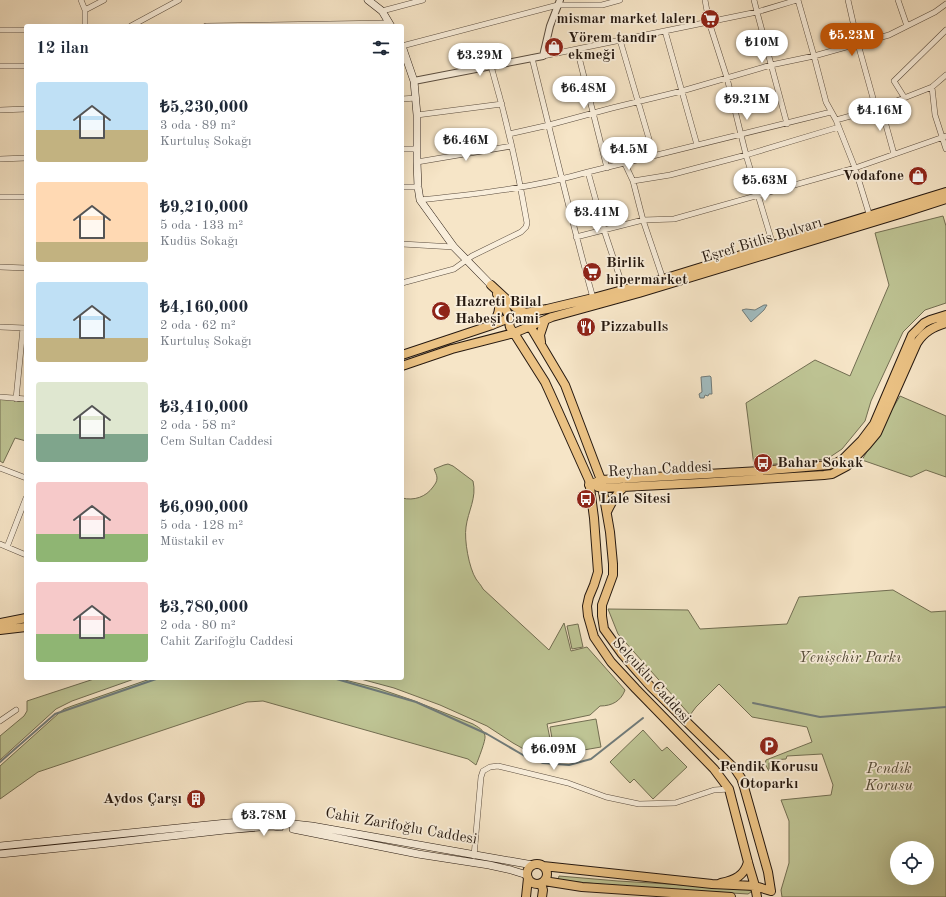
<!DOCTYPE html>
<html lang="tr">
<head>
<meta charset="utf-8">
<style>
  :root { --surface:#fff; --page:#f6f6f7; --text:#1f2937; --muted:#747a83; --accent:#b45309 }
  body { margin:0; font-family:"Old Standard TT",serif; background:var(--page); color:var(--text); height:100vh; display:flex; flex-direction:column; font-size:15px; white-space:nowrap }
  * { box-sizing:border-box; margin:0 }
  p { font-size:13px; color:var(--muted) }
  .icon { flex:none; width:22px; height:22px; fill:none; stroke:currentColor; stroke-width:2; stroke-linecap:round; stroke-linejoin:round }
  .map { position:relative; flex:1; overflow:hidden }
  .panel { position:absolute; left:24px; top:24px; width:380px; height:656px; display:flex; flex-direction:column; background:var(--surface); border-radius:4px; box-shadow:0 4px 16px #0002 }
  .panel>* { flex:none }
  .fabs { position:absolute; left:890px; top:841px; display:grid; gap:8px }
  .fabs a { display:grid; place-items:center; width:44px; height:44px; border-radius:50%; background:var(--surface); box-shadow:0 4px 16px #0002; font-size:20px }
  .price { position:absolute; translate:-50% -34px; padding:0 9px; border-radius:14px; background:#fff; color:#222; font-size:13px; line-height:26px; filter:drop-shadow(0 1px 2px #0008) }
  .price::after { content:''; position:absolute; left:50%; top:24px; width:12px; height:9px; margin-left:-6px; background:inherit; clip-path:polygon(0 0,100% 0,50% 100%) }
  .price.selected { background:var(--accent); color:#fff }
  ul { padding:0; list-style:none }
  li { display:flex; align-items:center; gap:12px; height:100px; padding:0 12px }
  li span { display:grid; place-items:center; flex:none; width:112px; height:80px; border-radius:4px; color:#555 }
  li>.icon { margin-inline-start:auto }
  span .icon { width:48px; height:48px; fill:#fffc; stroke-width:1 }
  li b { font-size:17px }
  h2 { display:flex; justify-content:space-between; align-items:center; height:48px; padding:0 12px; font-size:17px }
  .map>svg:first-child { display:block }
  .green { fill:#bec494; stroke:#726e52; fill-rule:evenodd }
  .water { fill:#a1bcc0; stroke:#707b7a }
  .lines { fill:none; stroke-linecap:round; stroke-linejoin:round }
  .stream { stroke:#707b7a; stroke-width:2 }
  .minor-casing { stroke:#5a4c3e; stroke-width:6 }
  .tertiary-casing { stroke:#5a4c3e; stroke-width:8 }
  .secondary-casing { stroke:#261910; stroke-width:8 }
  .primary-casing { stroke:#261910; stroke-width:10 }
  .minor { stroke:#f9eedb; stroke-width:5 }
  .tertiary { stroke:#f9eedb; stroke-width:6 }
  .secondary { stroke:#f9eedb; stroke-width:7 }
  .primary { stroke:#ebc284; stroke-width:8 }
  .labels { text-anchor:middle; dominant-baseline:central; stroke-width:3.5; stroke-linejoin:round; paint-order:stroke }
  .poi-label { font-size:15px; font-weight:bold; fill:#261910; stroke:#f9eedb; text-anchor:start }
  .street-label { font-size:15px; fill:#261910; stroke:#f9eedb }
  .park-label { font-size:15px; font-style:italic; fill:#544c38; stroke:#f9eedb }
</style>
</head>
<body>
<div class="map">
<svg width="946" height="897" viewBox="0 0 946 897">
  <rect width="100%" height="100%" fill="#f6e5c7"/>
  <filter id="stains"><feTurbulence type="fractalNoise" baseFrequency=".005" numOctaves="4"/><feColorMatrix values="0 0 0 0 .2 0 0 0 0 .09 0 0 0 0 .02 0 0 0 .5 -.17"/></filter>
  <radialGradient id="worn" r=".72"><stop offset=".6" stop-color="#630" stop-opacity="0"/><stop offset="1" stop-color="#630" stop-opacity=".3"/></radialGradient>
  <path class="green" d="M943,216L946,226V303L925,310L903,332L871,401L865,421L842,449L827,459L754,466L746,403L815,360L850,376L889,285L875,233Z
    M900,396L946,416V477L926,470L911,477L862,460Z
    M0,397L26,400V441L15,438L3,463L0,461Z
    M448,464L453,466L473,481C477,498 468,511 466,527C464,540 469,568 476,579C478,582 481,585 483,589L549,650L564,623L571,651L587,647L625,690C621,701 612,706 600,706L590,715L547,724L554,758L550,759L538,757L513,743L487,726L440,705L394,688L357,678H402V498C414,501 426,497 433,487C435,484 437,482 437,478C437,475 435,472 434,469L444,465Z
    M893,590L931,612L946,611V897H782L781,890L789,863V821L781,800L831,795L833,785L822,754L787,756L786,759L772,760L769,763V771L765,764L766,760L812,742L807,727L752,717L719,684L696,707L690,715L618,634L608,609L688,610L700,629L787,624L799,597ZM897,848H927V878H897Z
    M578,624L583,647L572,649L567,626Z
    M97,678H137L72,701L56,709L0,760V736L24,716L27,711V701Z
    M153,678H337L377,688L412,700L473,724C478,727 484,730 485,736C486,740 478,760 476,765L468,759L263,701L247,702L38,772L0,799V766L59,713L64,709L72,706Z
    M596,719L601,747L555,755L550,727Z
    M643,730L662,751L667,747L687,767L653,799L634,779L630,783L610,762Z
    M559,876L618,881L735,888L751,890V892L748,894C685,890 621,887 558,880Z"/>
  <path class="water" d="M764,305H767L764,310L751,322L742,310L746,309L755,310Z
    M710,376L711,377L712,394H709L708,396L705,395L704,398H700L699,394L702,392L701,377Z"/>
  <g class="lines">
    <path class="stream" d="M333,678L416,702L487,734L523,755L543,763L569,765L591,759L643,718
      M753,703L820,717L946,707
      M0,762L55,714L159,678"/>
    <defs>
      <path id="minor" d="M81,0L85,10V26
        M705,0L709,22L727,78L746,155L773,245
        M754,0L757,12L787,124
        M798,0L814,56L826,102L836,120L855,168L870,217
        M848,0L858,44L876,109
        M898,0L907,26
        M85,10L104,0
        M382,11L423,0
        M131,26L179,0
        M206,26L389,23
        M0,30H26
        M665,31L697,145
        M620,40L654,156
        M402,46L558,5H602L620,0
        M577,49L607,168
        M543,56L757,12L797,0
        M532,58C552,138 571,219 593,298
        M0,66H26
        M932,87L935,115L946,149
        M904,97L894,81L946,30
        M402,99L416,98
        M881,107L894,154
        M0,110L26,109
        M417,115L502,104
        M836,120L876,109L932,87L946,75
        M509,134L549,125L612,108L682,91L771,65L814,56L889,35L935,12L946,4
        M402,149H417
        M0,159L26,158
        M417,162L512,146
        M625,164L633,181L643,220L663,279
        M588,172L604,230L624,290
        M633,181L670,175L746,155L839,127
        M402,187H418
        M0,197H26
        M420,200C476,194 533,188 588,172L831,112
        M576,237L643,220L674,219L855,168L946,136
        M402,244L454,247
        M0,267L26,268
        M402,283L454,269L472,256L521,232L526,227L527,223C518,170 506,117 491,66
        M0,327L25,328
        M0,397L26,399
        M16,399L23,328
        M0,468L26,478
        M0,544L26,555
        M7,547L26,498
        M0,721L16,710
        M474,856L481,777L483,771L490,767L498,766L568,783L606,797L639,804L675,803L714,790L729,789"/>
      <path id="tertiary" d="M414,81L543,56L550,26L560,0"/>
      <path id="secondary" d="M368,0L382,11L391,26
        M402,46L414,81L417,115V162L418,187L420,200L454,247L491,285
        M293,829L418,854L489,865L511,870L527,875
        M0,846L227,823L267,821L312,826L533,865
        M0,854L100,844L225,830L272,826L280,827"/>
      <path id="primary" d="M491,285L515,307L525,313L529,319L530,326L565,385L601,480L610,532L613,564V575L602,605V616L604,629L622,654L635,669L651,687L735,769L741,778L744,787L768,872L771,891
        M497,294C501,300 507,310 509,318C510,326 508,326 514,333L545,382L550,393L589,480L594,518L598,572L594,585L589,597L587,606L588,616L594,637L611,662L636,689L714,769L729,789L749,866L755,886L757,897
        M492,325C498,316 501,309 498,298
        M541,342L540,335L545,320
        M402,355L492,325L509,318L525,313L547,309L593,298L663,279L946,192
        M402,366L452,349L514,333L552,317L639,293L903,213L946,199
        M589,485L601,480L760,471L829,465L836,463L843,459L862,440L874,424L912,335L924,323L930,320L946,315
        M598,487L603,488L700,483L824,475L832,474L847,466L867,445L877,433L917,343C924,332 933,327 946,323
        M607,512C611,503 616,494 624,487
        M0,623L26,618
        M0,630L26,627
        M527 874a10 10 0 1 1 20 0a10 10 0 1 1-20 0Z
        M543,866L712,884L755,886L771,891
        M544,881L582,887L731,897
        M541,883L543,890L542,897
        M721,883C735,880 744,876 748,862
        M526,897L528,878"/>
    </defs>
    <use href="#minor" class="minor-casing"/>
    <use href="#tertiary" class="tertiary-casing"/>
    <use href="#secondary" class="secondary-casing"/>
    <use href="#primary" class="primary-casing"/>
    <use href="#minor" class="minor"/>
    <use href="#tertiary" class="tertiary"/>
    <use href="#secondary" class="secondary"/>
    <use href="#primary" class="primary"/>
  </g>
  <defs>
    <symbol id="supermarket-disc" viewBox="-11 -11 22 22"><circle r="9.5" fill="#8f2418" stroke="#f9eedb"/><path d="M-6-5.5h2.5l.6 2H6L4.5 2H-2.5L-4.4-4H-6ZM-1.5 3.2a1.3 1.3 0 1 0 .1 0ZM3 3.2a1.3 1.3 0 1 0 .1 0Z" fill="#fff"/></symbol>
    <symbol id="shop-disc" viewBox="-11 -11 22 22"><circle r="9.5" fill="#8f2418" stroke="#f9eedb"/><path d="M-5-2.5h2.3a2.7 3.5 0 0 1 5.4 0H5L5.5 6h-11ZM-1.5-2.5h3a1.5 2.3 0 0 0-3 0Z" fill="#fff"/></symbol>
    <symbol id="mosque-disc" viewBox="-11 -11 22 22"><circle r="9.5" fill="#8f2418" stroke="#f9eedb"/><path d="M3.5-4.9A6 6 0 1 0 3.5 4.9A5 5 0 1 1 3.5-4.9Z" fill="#fff"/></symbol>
    <symbol id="restaurant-disc" viewBox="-11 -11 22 22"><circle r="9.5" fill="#8f2418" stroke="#f9eedb"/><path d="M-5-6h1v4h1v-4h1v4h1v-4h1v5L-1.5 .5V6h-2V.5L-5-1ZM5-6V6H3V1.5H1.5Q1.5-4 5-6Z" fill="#fff"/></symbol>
    <symbol id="bus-disc" viewBox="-11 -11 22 22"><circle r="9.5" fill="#8f2418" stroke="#f9eedb"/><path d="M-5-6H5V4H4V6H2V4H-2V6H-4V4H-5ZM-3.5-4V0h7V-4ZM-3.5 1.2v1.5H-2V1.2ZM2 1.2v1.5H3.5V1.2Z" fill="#fff"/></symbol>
    <symbol id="parking-disc" viewBox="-11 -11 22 22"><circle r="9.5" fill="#8f2418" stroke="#f9eedb"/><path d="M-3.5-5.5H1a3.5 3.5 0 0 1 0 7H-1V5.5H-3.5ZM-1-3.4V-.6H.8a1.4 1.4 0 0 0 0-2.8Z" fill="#fff"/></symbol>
    <symbol id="building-disc" viewBox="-11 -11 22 22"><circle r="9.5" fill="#8f2418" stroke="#f9eedb"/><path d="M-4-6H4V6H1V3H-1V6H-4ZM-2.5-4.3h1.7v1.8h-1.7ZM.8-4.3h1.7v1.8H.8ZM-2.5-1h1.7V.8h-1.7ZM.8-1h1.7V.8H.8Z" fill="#fff"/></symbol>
  </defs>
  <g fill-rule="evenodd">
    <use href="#supermarket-disc" x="699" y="8" width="22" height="22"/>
    <use href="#shop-disc" x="543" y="36" width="22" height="22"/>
    <use href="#shop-disc" x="907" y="165" width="22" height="22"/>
    <use href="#supermarket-disc" x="581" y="261" width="22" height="22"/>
    <use href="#mosque-disc" x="430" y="300" width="22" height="22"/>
    <use href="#restaurant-disc" x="575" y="316" width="22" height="22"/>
    <use href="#bus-disc" x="752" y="452" width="22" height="22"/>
    <use href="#bus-disc" x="575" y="488" width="22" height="22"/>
    <use href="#parking-disc" x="758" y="735" width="22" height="22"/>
    <use href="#building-disc" x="185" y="788" width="22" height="22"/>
  </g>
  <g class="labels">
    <g class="poi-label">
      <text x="696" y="19" text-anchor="end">mismar market lalerı</text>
      <text x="568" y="38">Yörem tandır<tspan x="568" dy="17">ekmeği</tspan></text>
      <text x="904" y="176" text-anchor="end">Vodafone</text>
      <text x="606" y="263">Birlik<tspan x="606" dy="17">hipermarket</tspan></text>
      <text x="455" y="302">Hazreti Bilal<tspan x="455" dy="17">Habeşi Cami</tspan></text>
      <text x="600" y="327">Pizzabulls</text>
      <text x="777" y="463">Bahar Sokak</text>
      <text x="600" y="499">Lale Sitesi</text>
      <text x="769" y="767" text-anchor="middle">Pendik Korusu<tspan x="769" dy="17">Otoparkı</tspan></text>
      <text x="182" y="799" text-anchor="end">Aydos Çarşı</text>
    </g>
    <g class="street-label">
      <text transform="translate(762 241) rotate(-17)">Eşref Bitlis Bulvarı</text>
      <text transform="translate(660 470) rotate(-3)">Reyhan Caddesi</text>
      <text transform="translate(651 681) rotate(48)">Selçuklu Caddesi</text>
      <text transform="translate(401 827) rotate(10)">Cahit Zarifoğlu Caddesi</text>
    </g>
    <g class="park-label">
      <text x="850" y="658">Yenişehir Parkı</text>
      <text x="889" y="769">Pendik<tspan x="889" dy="17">Korusu</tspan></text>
    </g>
  </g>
  <rect width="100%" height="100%" filter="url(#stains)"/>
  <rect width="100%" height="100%" fill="url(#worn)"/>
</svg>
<div class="fabs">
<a><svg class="icon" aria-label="locate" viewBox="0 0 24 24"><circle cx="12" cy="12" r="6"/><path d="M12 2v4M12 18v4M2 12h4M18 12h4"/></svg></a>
</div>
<b class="price selected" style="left:852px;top:57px">₺5.23M</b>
<b class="price" style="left:762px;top:64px">₺10M</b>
<b class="price" style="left:480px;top:77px">₺3.29M</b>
<b class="price" style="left:584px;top:110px">₺6.48M</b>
<b class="price" style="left:747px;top:121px">₺9.21M</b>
<b class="price" style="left:880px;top:132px">₺4.16M</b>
<b class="price" style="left:466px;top:162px">₺6.46M</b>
<b class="price" style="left:629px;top:171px">₺4.5M</b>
<b class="price" style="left:765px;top:202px">₺5.63M</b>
<b class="price" style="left:597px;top:234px">₺3.41M</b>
<b class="price" style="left:554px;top:771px">₺6.09M</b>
<b class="price" style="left:264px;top:837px">₺3.78M</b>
<section class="panel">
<h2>12 ilan<svg class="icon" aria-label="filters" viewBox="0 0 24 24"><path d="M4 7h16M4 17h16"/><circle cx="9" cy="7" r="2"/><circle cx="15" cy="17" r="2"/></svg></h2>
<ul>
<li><span style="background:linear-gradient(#bfe0f5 60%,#c2b280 0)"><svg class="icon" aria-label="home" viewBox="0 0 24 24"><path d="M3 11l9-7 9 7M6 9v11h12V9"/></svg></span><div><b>₺5,230,000</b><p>3 oda · 89 m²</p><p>Kurtuluş Sokağı</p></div></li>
<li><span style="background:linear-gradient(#ffd9b3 75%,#c2b280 0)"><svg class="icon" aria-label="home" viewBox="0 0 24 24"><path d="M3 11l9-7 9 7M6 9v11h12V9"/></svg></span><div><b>₺9,210,000</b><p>5 oda · 133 m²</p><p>Kudüs Sokağı</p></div></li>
<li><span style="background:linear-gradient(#bfe0f5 70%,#c2b280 0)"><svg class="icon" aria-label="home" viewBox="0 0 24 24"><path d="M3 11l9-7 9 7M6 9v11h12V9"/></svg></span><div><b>₺4,160,000</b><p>2 oda · 62 m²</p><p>Kurtuluş Sokağı</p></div></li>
<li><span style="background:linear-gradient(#dfe7d0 65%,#7fa58c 0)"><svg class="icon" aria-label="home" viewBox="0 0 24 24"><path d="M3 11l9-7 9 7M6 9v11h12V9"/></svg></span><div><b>₺3,410,000</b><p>2 oda · 58 m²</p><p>Cem Sultan Caddesi</p></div></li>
<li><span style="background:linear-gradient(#f6c9c9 65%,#8fb573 0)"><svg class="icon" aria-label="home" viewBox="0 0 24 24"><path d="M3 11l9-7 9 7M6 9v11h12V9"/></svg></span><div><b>₺6,090,000</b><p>5 oda · 128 m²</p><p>Müstakil ev</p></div></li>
<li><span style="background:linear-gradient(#f6c9c9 65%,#8fb573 0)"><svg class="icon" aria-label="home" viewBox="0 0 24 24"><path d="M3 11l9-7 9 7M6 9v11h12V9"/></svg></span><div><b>₺3,780,000</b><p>2 oda · 80 m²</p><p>Cahit Zarifoğlu Caddesi</p></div></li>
</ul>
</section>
</div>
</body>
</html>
